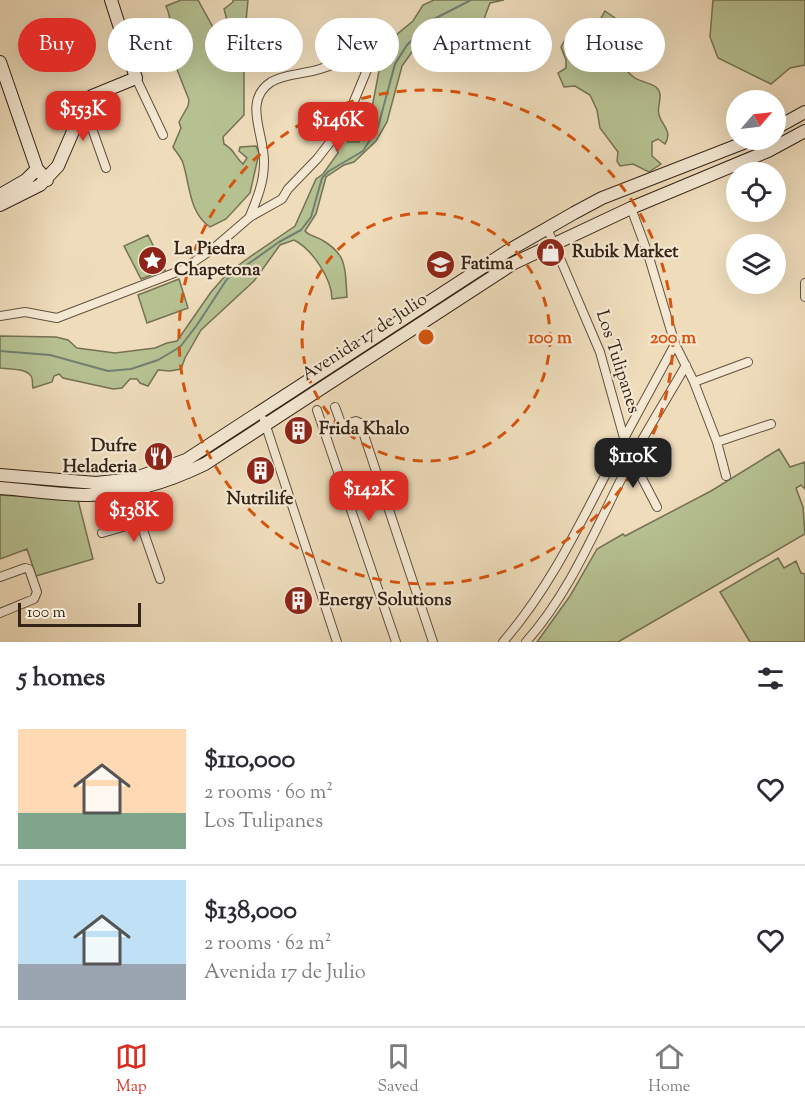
<!DOCTYPE html>
<html lang="en">
<head>
<meta charset="utf-8">
<style>
  :root { --surface:#fff; --page:#f2f2f3; --text:#2b2b33; --muted:#7c7c81; --line:#e1e1e2; --accent:#d93025 }
  body { margin:0; font-family:"Sorts Mill Goudy",serif; background:var(--page); color:var(--text); height:100vh; display:flex; flex-direction:column; font-size:22px; white-space:nowrap }
  * { box-sizing:border-box; margin:0 }
  p { font-size:20px; color:var(--muted) }
  .icon { flex:none; width:33px; height:33px; fill:none; stroke:currentColor; stroke-width:2; stroke-linecap:round; stroke-linejoin:round }
  .map { position:relative; height:642px; overflow:hidden }
  .drawer { display:flex; flex-direction:column; background:var(--surface); flex:1 }
  .drawer>* { flex:none }
  .banner { position:absolute; left:18px; top:18px; width:770px; height:54px; display:flex; gap:12px }
  .needle { width:39px; rotate:62deg }
  .fabs { position:absolute; left:726px; top:90px; display:grid; gap:12px }
  .fabs a { display:grid; place-items:center; width:60px; height:60px; border-radius:50%; background:var(--surface); box-shadow:0 6px 24px #0002; font-size:30px }
  .scale { position:absolute; left:18px; bottom:15px; width:123px; box-sizing:border-box; padding-left:6px; border:3px solid #342316; border-top:0; font-size:16px; line-height:21px; white-space:nowrap; color:#342316; -webkit-text-stroke:4px #f4e8d3; paint-order:stroke }
  .price { position:absolute; translate:-50% -51px; padding:0 14px; border-radius:12px; background:var(--accent); color:#fff; font-size:20px; line-height:39px; filter:drop-shadow(0 2px 3px #0008) }
  .price::after { content:''; position:absolute; left:50%; top:36px; width:18px; height:14px; margin-left:-9px; background:inherit; clip-path:polygon(0 0,100% 0,50% 100%) }
  .price.active { background:#222; color:#fff }
  ul { padding:0; list-style:none }
  li { display:flex; align-items:center; gap:18px; height:150px; padding:0 18px }
  li+li { border-top:2px solid var(--line) }
  li span { display:grid; place-items:center; flex:none; width:168px; height:120px; border-radius:0px; color:#555 }
  li>.icon { margin-inline-start:auto }
  span .icon { width:72px; height:72px; fill:#fffc; stroke-width:1 }
  li b { font-size:26px }
  h2 { display:flex; justify-content:space-between; align-items:center; height:72px; padding:0 18px; font-size:26px }
  .tag { padding:0 21px; border-radius:27px; background:var(--surface); box-shadow:0 6px 24px #0002; font-size:21px; line-height:54px }
  .tag.active { background:var(--accent); color:#fff }
  .tabs { display:flex; justify-content:space-around; align-items:center; height:84px; border-top:2px solid var(--line); background:var(--surface); font-size:16px; color:var(--muted) }
  .tabs a { display:grid; justify-items:center; gap:3px }
  .tabs .active { color:var(--accent) }
  .map>svg:first-child { display:block }
  .green { fill:#b6c192; stroke:#757254; stroke-width:1.5 }
  .lines { fill:none; stroke-linecap:round; stroke-linejoin:round }
  .stream { stroke:#717f72; stroke-width:2 }
  .street-casing { stroke:#62513f; stroke-width:10 }
  .secondary-casing { stroke:#342316; stroke-width:14 }
  .street { stroke:#f4e8d3; stroke-width:8 }
  .secondary { stroke:#f4e8d3; stroke-width:12 }
  .ring { fill:none; stroke:#d6540d; stroke-width:3; stroke-dasharray:10 8 }
  .labels { text-anchor:middle; dominant-baseline:central; stroke-width:4.5; stroke-linejoin:round; paint-order:stroke }
  .poi-label { font-size:18px; font-weight:bold; fill:#342316; stroke:#f4e8d3; text-anchor:start }
  .street-label { font-size:18px; fill:#342316; stroke:#f4e8d3 }
  .centre { fill:#d6540d; stroke:#f4e8d3; stroke-width:3 }
  .ring-label { font-size:18px; text-anchor:middle; font-weight:bold; fill:#d6540d; stroke:#f4e8d3; stroke-width:4.5; stroke-linejoin:round; paint-order:stroke }
</style>
</head>
<body>
<div class="map">
<svg width="805" height="642" viewBox="0 0 805 642">
  <rect width="100%" height="100%" fill="#eedcbb"/>
  <filter id="stains"><feTurbulence type="fractalNoise" baseFrequency=".00333" numOctaves="4"/><feColorMatrix values="0 0 0 0 .2 0 0 0 0 .09 0 0 0 0 .02 0 0 0 .5 -.17"/></filter>
  <radialGradient id="worn" r=".72"><stop offset=".6" stop-color="#630" stop-opacity="0"/><stop offset="1" stop-color="#630" stop-opacity=".3"/></radialGradient>
  <path class="green" d="M181,0H198L225,49L233,42L224,9L233,2V0H248L244,43V115L223,137L224,144C235,150 234,156 243,164L247,158L239,151L240,147L256,146L259,153L250,193L226,219L210,227C189,213 190,185 183,163C181,157 176,152 173,147L181,128L179,122L188,106L189,100L169,49L174,46C171,32 172,19 166,6Z
    M434,0H504L490,3L481,27L433,45L419,42L402,66L387,122L376,141L354,162L344,165L326,177L316,214L305,231C309,236 316,236 322,240C348,255 345,269 347,297L332,299C332,279 312,249 294,240L280,245L254,281L201,330L185,358L181,369L170,371L158,370L148,386L140,383L137,379H130L122,388L113,389L63,378L59,374L54,376L52,382L33,388C32,385 33,382 32,379C31,368 8,369 0,368V336L56,337L68,340L77,348L115,353L155,348L167,343L177,341L211,292L225,276L244,261L295,226L316,179L323,174L338,153L330,134L337,129L348,142H359L371,113L379,71L395,36L413,21L423,5Z
    M713,0H805V65L790,68L771,84L718,58L710,37Z
    M605,11L615,18C613,40 615,64 635,78C641,82 651,83 656,87C665,95 656,106 659,115C662,126 673,131 665,144L658,139L652,142V156L661,164L649,172L633,164L620,166L617,161L618,152L600,128L597,110L590,95L575,86L564,87L558,73L566,68V60L561,47L565,40C585,33 595,31 605,11Z
    M148,235L165,270L141,279L124,246Z
    M179,279L188,308L147,323L138,295Z
    M779,449L790,467L805,462V489L801,485L796,488L803,507L805,534L618,642H537L570,596L597,549L623,534L625,536L711,491Z
    M0,495L78,500L93,559L36,576L27,549L0,559Z
    M778,558L784,568L796,561L801,573L805,574V642H750L720,592Z"/>
  <g class="lines">
    <path class="stream" d="M0,351L50,355L108,371L131,369L158,360L180,347L197,325L227,279L279,242L301,230L311,217L322,178L329,171L363,151L378,127L395,64L407,45L432,20L471,0"/>
    <defs>
      <path id="street" d="M136,78L163,135
        M84,106L106,168
        M631,208L648,254L675,344L694,382L717,442L726,476
        M250,216C257,199 264,182 264,163C265,135 242,101 271,82C284,74 305,74 320,69C339,63 357,55 376,48
        M547,228L600,352L624,438L632,459L657,507
        M805,283V297
        M0,316L25,312L57,318L182,270L214,248L250,217L282,199L288,189L317,159L345,123L376,48
        M694,382L748,362
        M335,407L342,426
        M317,410L396,642
        M264,420L337,642
        M324,432L356,421L360,423L433,642
        M717,442L771,424
        M129,490L160,579
        M102,533L140,522
        M0,577L25,568L29,569L37,592L34,599L0,613
        M503,642C548,590 577,530 608,470C629,427 653,386 675,344
        M526,642C573,589 598,522 631,460C648,428 668,397 686,365"/>
      <path id="secondary" d="M0,62L37,169L47,180
        M776,128L805,112
        M0,195L26,180L37,169
        M0,205L40,185L58,166L84,106L92,96L136,78L111,0
        M0,475L96,483L133,479L186,460L506,252L574,213L602,198L751,140
        M0,488C29,490 59,495 89,495C128,494 170,481 205,464L514,263L631,208L768,151L805,131"/>
    </defs>
    <use href="#street" class="street-casing"/>
    <use href="#secondary" class="secondary-casing"/>
    <use href="#street" class="street"/>
    <use href="#secondary" class="secondary"/>
  </g>
  <g class="ring">
    <circle cx="426" cy="337" r="124"/>
    <circle cx="426" cy="337" r="247"/>
  </g>
  <defs>
    <symbol id="shop-disc" viewBox="-11 -11 22 22"><circle r="9.5" fill="#8f2418" stroke="#f4e8d3"/><path d="M-5-2.5h2.3a2.7 3.5 0 0 1 5.4 0H5L5.5 6h-11ZM-1.5-2.5h3a1.5 2.3 0 0 0-3 0Z" fill="#fff"/></symbol>
    <symbol id="sight-disc" viewBox="-11 -11 22 22"><circle r="9.5" fill="#8f2418" stroke="#f4e8d3"/><path d="M0-6L1.8-2.2L6-1.7L2.9 1.2L3.7 5.4L0 3.3L-3.7 5.4L-2.9 1.2L-6-1.7L-1.8-2.2Z" fill="#fff"/></symbol>
    <symbol id="school-disc" viewBox="-11 -11 22 22"><circle r="9.5" fill="#8f2418" stroke="#f4e8d3"/><path d="M0-5L7-2L0 1L-7-2ZM-4 1L0 2.5L4 1V4Q0 6-4 4Z" fill="#fff"/></symbol>
    <symbol id="building-disc" viewBox="-11 -11 22 22"><circle r="9.5" fill="#8f2418" stroke="#f4e8d3"/><path d="M-4-6H4V6H1V3H-1V6H-4ZM-2.5-4.3h1.7v1.8h-1.7ZM.8-4.3h1.7v1.8H.8ZM-2.5-1h1.7V.8h-1.7ZM.8-1h1.7V.8H.8Z" fill="#fff"/></symbol>
    <symbol id="restaurant-disc" viewBox="-11 -11 22 22"><circle r="9.5" fill="#8f2418" stroke="#f4e8d3"/><path d="M-5-6h1v4h1v-4h1v4h1v-4h1v5L-1.5 .5V6h-2V.5L-5-1ZM5-6V6H3V1.5H1.5Q1.5-4 5-6Z" fill="#fff"/></symbol>
  </defs>
  <g fill-rule="evenodd">
    <use href="#shop-disc" x="534" y="236" width="33" height="33"/>
    <use href="#sight-disc" x="136" y="244" width="33" height="33"/>
    <use href="#school-disc" x="424" y="248" width="33" height="33"/>
    <use href="#building-disc" x="282" y="414" width="33" height="33"/>
    <use href="#restaurant-disc" x="142" y="440" width="33" height="33"/>
    <use href="#building-disc" x="244" y="454" width="33" height="33"/>
    <use href="#building-disc" x="282" y="584" width="33" height="33"/>
  </g>
  <g class="labels">
    <g class="poi-label">
      <text x="174" y="250">La Piedra<tspan x="174" dy="21">Chapetona</tspan></text>
      <text x="572" y="253">Rubik Market</text>
      <text x="461" y="265">Fatima</text>
      <text x="319" y="430">Frida Khalo</text>
      <text x="137" y="447" text-anchor="end">Dufre<tspan x="137" dy="21">Heladeria</tspan></text>
      <text x="260" y="500" text-anchor="middle">Nutrilife</text>
      <text x="319" y="601">Energy Solutions</text>
    </g>
    <g class="street-label">
      <text transform="translate(365 338) rotate(-33)">Avenida 17 de Julio</text>
      <text transform="translate(617 362) rotate(72)">Los Tulipanes</text>
    </g>
  </g>
  <circle cx="426" cy="337" r="9" class="centre"/>
  <g class="ring-label">
    <text x="550" y="343">100 m</text>
    <text x="673" y="343">200 m</text>
  </g>
  <rect width="100%" height="100%" filter="url(#stains)"/>
  <rect width="100%" height="100%" fill="url(#worn)"/>
</svg>
<div class="fabs">
<a><svg class="needle" viewBox="-14 -14 28 28"><path d="M0-13l5 13h-10z" fill="#e53935"/><path d="M0 13l5-13h-10z" fill="#7c7c81"/></svg></a>
<a><svg class="icon" aria-label="locate" viewBox="0 0 24 24"><circle cx="12" cy="12" r="6"/><path d="M12 2v4M12 18v4M2 12h4M18 12h4"/></svg></a>
<a><svg class="icon" aria-label="layers" viewBox="0 0 24 24"><path d="M12 4l9 5-9 5-9-5zM3 14l9 5 9-5"/></svg></a>
</div>
<div class="scale">100 m</div>
<b class="price" style="left:83px;top:142px">$153K</b>
<b class="price" style="left:338px;top:153px">$146K</b>
<b class="price active" style="left:633px;top:489px">$110K</b>
<b class="price" style="left:369px;top:522px">$142K</b>
<b class="price" style="left:134px;top:543px">$138K</b>
<div class="banner">
<a class="tag active">Buy</a>
<a class="tag">Rent</a>
<a class="tag">Filters</a>
<a class="tag">New</a>
<a class="tag">Apartment</a>
<a class="tag">House</a>
</div>
</div>
<section class="drawer">
<h2>5 homes<svg class="icon" aria-label="filters" viewBox="0 0 24 24"><path d="M4 7h16M4 17h16"/><circle cx="9" cy="7" r="2"/><circle cx="15" cy="17" r="2"/></svg></h2>
<ul>
<li><span style="background:linear-gradient(#ffd9b3 70%,#7fa58c 0)"><svg class="icon" aria-label="home" viewBox="0 0 24 24"><path d="M3 11l9-7 9 7M6 9v11h12V9"/></svg></span><div><b>$110,000</b><p>2 rooms · 60 m²</p><p>Los Tulipanes</p></div><svg class="icon" aria-label="heart" viewBox="0 0 24 24"><path d="M12 20l-8-8c-3-5 5-10 8-4 3-6 11-1 8 4z"/></svg></li>
<li><span style="background:linear-gradient(#bfe0f5 70%,#9aa5b1 0)"><svg class="icon" aria-label="home" viewBox="0 0 24 24"><path d="M3 11l9-7 9 7M6 9v11h12V9"/></svg></span><div><b>$138,000</b><p>2 rooms · 62 m²</p><p>Avenida 17 de Julio</p></div><svg class="icon" aria-label="heart" viewBox="0 0 24 24"><path d="M12 20l-8-8c-3-5 5-10 8-4 3-6 11-1 8 4z"/></svg></li>
</ul>
</section>
<nav class="tabs">
<a class="active"><svg class="icon" aria-label="map" viewBox="0 0 24 24"><path d="M3 6l6-2 6 2 6-2v14l-6 2-6-2-6 2zM9 4v14M15 6v14"/></svg>Map</a>
<a><svg class="icon" aria-label="saved" viewBox="0 0 24 24"><path d="M7 4h10v16l-5-4-5 4z"/></svg>Saved</a>
<a><svg class="icon" aria-label="home" viewBox="0 0 24 24"><path d="M3 11l9-7 9 7M6 9v11h12V9"/></svg>Home</a>
</nav>
</body>
</html>
